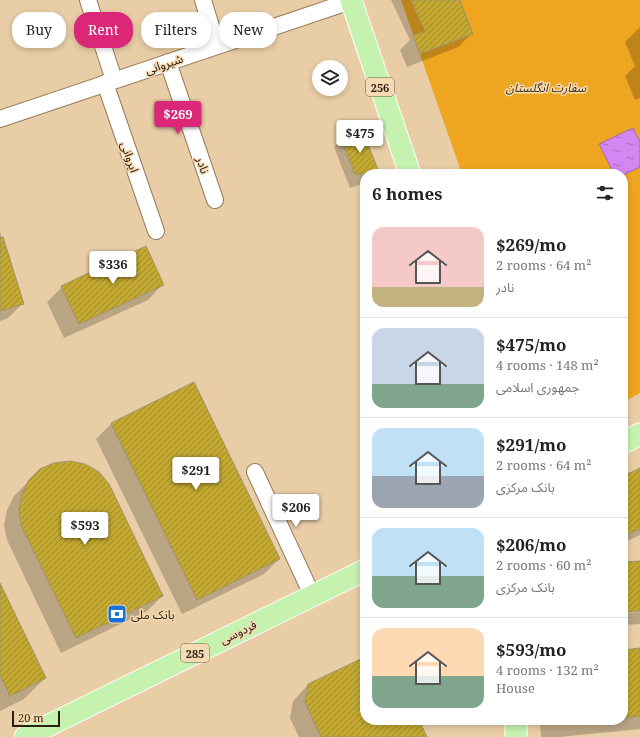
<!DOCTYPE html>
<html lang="en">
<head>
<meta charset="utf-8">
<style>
  :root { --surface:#fff; --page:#f2f2f2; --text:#222; --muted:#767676; --line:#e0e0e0; --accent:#db2777 }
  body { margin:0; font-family:"Noto Serif","Noto Sans Arabic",serif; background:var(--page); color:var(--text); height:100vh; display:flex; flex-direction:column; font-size:15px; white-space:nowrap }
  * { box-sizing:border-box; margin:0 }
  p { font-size:13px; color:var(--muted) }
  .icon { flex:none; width:22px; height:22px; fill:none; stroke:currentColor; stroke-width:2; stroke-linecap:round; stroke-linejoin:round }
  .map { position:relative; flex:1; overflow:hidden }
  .sheet { position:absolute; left:360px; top:169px; width:268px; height:556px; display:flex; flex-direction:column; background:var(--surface); border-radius:16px; box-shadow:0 2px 6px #0003 }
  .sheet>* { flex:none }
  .guide { position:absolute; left:12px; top:12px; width:288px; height:36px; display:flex; gap:8px }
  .fabs { position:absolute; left:312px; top:60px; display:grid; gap:8px }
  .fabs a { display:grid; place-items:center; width:36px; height:36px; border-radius:50%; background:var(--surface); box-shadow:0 2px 6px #0003; font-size:20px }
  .scale { position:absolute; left:12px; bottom:10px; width:48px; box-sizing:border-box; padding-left:4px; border:2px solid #2a2011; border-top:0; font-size:11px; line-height:14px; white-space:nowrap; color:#2a2011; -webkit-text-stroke:3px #f6dab3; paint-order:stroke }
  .price { position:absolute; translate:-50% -34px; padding:0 9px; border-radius:4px; background:#fff; color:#222; font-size:13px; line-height:26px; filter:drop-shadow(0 1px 2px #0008) }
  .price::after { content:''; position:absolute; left:50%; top:24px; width:12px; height:9px; margin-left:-6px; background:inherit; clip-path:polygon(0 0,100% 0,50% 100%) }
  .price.current { background:var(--accent); color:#fff }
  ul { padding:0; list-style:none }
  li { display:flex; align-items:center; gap:12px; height:100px; padding:0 12px }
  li+li { border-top:1px solid var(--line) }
  li span { display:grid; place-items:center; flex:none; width:112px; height:80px; border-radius:12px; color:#555 }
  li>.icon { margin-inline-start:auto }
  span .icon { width:48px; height:48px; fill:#fffc; stroke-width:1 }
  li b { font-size:17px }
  h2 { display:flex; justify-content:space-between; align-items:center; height:48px; padding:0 12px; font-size:17px }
  .pill { padding:0 14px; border-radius:16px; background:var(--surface); box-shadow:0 2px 6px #0003; font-size:14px; line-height:36px }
  .pill.current { background:var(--accent); color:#fff }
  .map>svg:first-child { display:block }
  .green { fill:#eea620 }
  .water { fill:url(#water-ripples); stroke:#a167ae }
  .shadow { fill:#0003 }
  .building { fill:url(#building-hatch); stroke:#9f946a }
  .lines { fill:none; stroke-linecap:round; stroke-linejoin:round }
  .minor-casing { stroke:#957b57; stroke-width:18 }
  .major-casing { stroke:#fff; stroke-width:23 }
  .minor { stroke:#fff; stroke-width:16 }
  .major { stroke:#c5f2af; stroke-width:21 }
  .labels { text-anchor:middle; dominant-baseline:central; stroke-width:3; stroke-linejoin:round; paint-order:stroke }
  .shield { fill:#f6dab3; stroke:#675842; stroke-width:1 }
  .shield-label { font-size:11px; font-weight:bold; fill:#2a2011 }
  .street-label { font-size:12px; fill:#2a2011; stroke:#f6dab3 }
  .park-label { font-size:12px; font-style:italic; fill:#40321c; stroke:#f6dab3 }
  .poi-label { font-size:12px; fill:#2a2011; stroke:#f6dab3; text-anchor:start }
</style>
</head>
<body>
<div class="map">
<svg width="640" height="737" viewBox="0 0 640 737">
  <defs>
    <pattern id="water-ripples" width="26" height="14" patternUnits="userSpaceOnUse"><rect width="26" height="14" fill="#d486f2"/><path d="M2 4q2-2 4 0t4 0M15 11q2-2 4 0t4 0" fill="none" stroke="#ac6dc3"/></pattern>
    <pattern id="building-hatch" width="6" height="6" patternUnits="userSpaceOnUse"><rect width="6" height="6" fill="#c3a931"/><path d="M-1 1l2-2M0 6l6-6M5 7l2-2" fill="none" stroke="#9f8928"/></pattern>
  </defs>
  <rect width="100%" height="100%" fill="#e8cda6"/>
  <path class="green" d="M401,0H640V393L623,402V174H462Z"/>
  <path class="water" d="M633,128L640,142V167L623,175V174H614L599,144Z"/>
  <path class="shadow" d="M391,0H462L460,2L472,33L458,47L407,67L400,50L410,40Z
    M640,27V98L635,100L625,76L635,66L625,42Z
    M341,139L377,174H365V183L350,188L334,147Z
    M0,232L23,303L8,318L0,321Z
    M163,284L148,300L64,338L47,302L62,287Z
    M111,424L279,559L264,574L182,614L96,439Z
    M623,477L640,478V535L623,543Z
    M29,481L162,596L147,611L61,653L7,540L4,525L7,510L14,496Z
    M0,585L45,678L24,699L0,711Z
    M640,612V624L623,625V613Z
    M640,649V729L559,737H541L540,720H623V651Z
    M365,658V720H418L426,737H299L290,718L293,701L308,685Z"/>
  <path class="building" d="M411,0H460L473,34L420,54L413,36L425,31Z
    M362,130L380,174H355L341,139Z
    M0,237H3L24,304L0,311Z
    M146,246L164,285L79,324L61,286Z
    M194,382L280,559L197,600L111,423Z
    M70,461L85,464L99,472L109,484L163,596L76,638L21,525L19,509L22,494L29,480L40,469L54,463Z
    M640,468V529L623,536V476Z
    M640,561V611L623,612V562Z
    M0,583L46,678L10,696L0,675Z
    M640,648V716L623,718V650Z
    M365,657V720H419L427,737H321L305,702L308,684Z"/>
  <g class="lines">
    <defs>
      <path id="minor" d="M88,0L114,80
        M203,0L217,46
        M168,62L215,200
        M105,83L156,231
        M0,119L351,1
        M255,472L312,595"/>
      <path id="major" d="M351,0L410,174
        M623,443L640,434
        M25,737L365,570
        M516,737V720"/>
    </defs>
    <use href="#minor" class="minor-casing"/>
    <use href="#major" class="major-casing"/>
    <use href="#minor" class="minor"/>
    <use href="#major" class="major"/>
  </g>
  <defs>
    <symbol id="bank-square" viewBox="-11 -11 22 22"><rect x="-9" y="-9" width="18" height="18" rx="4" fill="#1672db" stroke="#f6dab3"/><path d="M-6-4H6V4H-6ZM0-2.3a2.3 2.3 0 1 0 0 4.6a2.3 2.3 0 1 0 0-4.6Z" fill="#fff"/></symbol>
  </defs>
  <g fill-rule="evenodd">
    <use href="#bank-square" x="106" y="603" width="22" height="22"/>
  </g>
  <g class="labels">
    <g class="shield">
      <rect x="366" y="78" width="28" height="18" rx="3"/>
      <rect x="181" y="644" width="28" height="18" rx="3"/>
    </g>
    <g class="shield-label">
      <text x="380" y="87">256</text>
      <text x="195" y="653">285</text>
    </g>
    <g class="street-label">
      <text transform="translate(164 64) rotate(-19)">شیروانی</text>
      <text transform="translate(130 157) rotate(71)">ایروانی</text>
      <text transform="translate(203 165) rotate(71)">نادر</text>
      <text transform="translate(238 632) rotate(-26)">فردوسی</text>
    </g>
    <g class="park-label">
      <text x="546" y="87">سفارت انگلستان</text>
    </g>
    <g class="poi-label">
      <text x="131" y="614">بانک ملی</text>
    </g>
  </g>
</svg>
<div class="fabs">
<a><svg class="icon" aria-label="layers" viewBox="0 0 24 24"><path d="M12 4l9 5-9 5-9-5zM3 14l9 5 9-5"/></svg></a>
</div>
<div class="scale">20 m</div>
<b class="price current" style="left:178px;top:135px">$269</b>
<b class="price" style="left:360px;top:154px">$475</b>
<b class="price" style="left:113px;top:285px">$336</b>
<b class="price" style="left:196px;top:491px">$291</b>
<b class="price" style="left:296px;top:528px">$206</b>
<b class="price" style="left:85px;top:546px">$593</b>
<div class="guide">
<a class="pill">Buy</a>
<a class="pill current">Rent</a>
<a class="pill">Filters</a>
<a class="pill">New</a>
</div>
<section class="sheet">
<h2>6 homes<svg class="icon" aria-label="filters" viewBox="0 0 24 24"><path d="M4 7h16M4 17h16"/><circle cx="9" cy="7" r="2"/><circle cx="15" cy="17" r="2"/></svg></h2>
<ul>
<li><span style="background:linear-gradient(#f6c9c9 75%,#c2b280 0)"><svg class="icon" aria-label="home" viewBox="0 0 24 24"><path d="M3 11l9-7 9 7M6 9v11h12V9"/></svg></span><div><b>$269/mo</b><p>2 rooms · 64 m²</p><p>نادر</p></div></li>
<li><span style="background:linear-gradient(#c9d6e8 70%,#7fa58c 0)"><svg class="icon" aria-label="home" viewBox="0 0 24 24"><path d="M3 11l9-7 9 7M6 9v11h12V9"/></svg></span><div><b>$475/mo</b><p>4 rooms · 148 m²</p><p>جمهوری اسلامی</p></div></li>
<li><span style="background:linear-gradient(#bfe0f5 60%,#9aa5b1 0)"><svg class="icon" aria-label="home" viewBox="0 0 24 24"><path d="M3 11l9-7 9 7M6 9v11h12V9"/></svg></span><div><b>$291/mo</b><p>2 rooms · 64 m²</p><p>بانک مرکزی</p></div></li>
<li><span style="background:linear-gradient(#bfe0f5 60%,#7fa58c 0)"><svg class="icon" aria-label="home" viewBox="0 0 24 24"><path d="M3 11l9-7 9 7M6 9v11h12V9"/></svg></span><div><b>$206/mo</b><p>2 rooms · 60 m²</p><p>بانک مرکزی</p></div></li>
<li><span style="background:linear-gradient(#ffd9b3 60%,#7fa58c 0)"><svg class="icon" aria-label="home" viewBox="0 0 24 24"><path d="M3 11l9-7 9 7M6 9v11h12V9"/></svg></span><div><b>$593/mo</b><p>4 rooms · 132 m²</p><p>House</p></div></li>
</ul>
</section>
</div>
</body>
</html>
